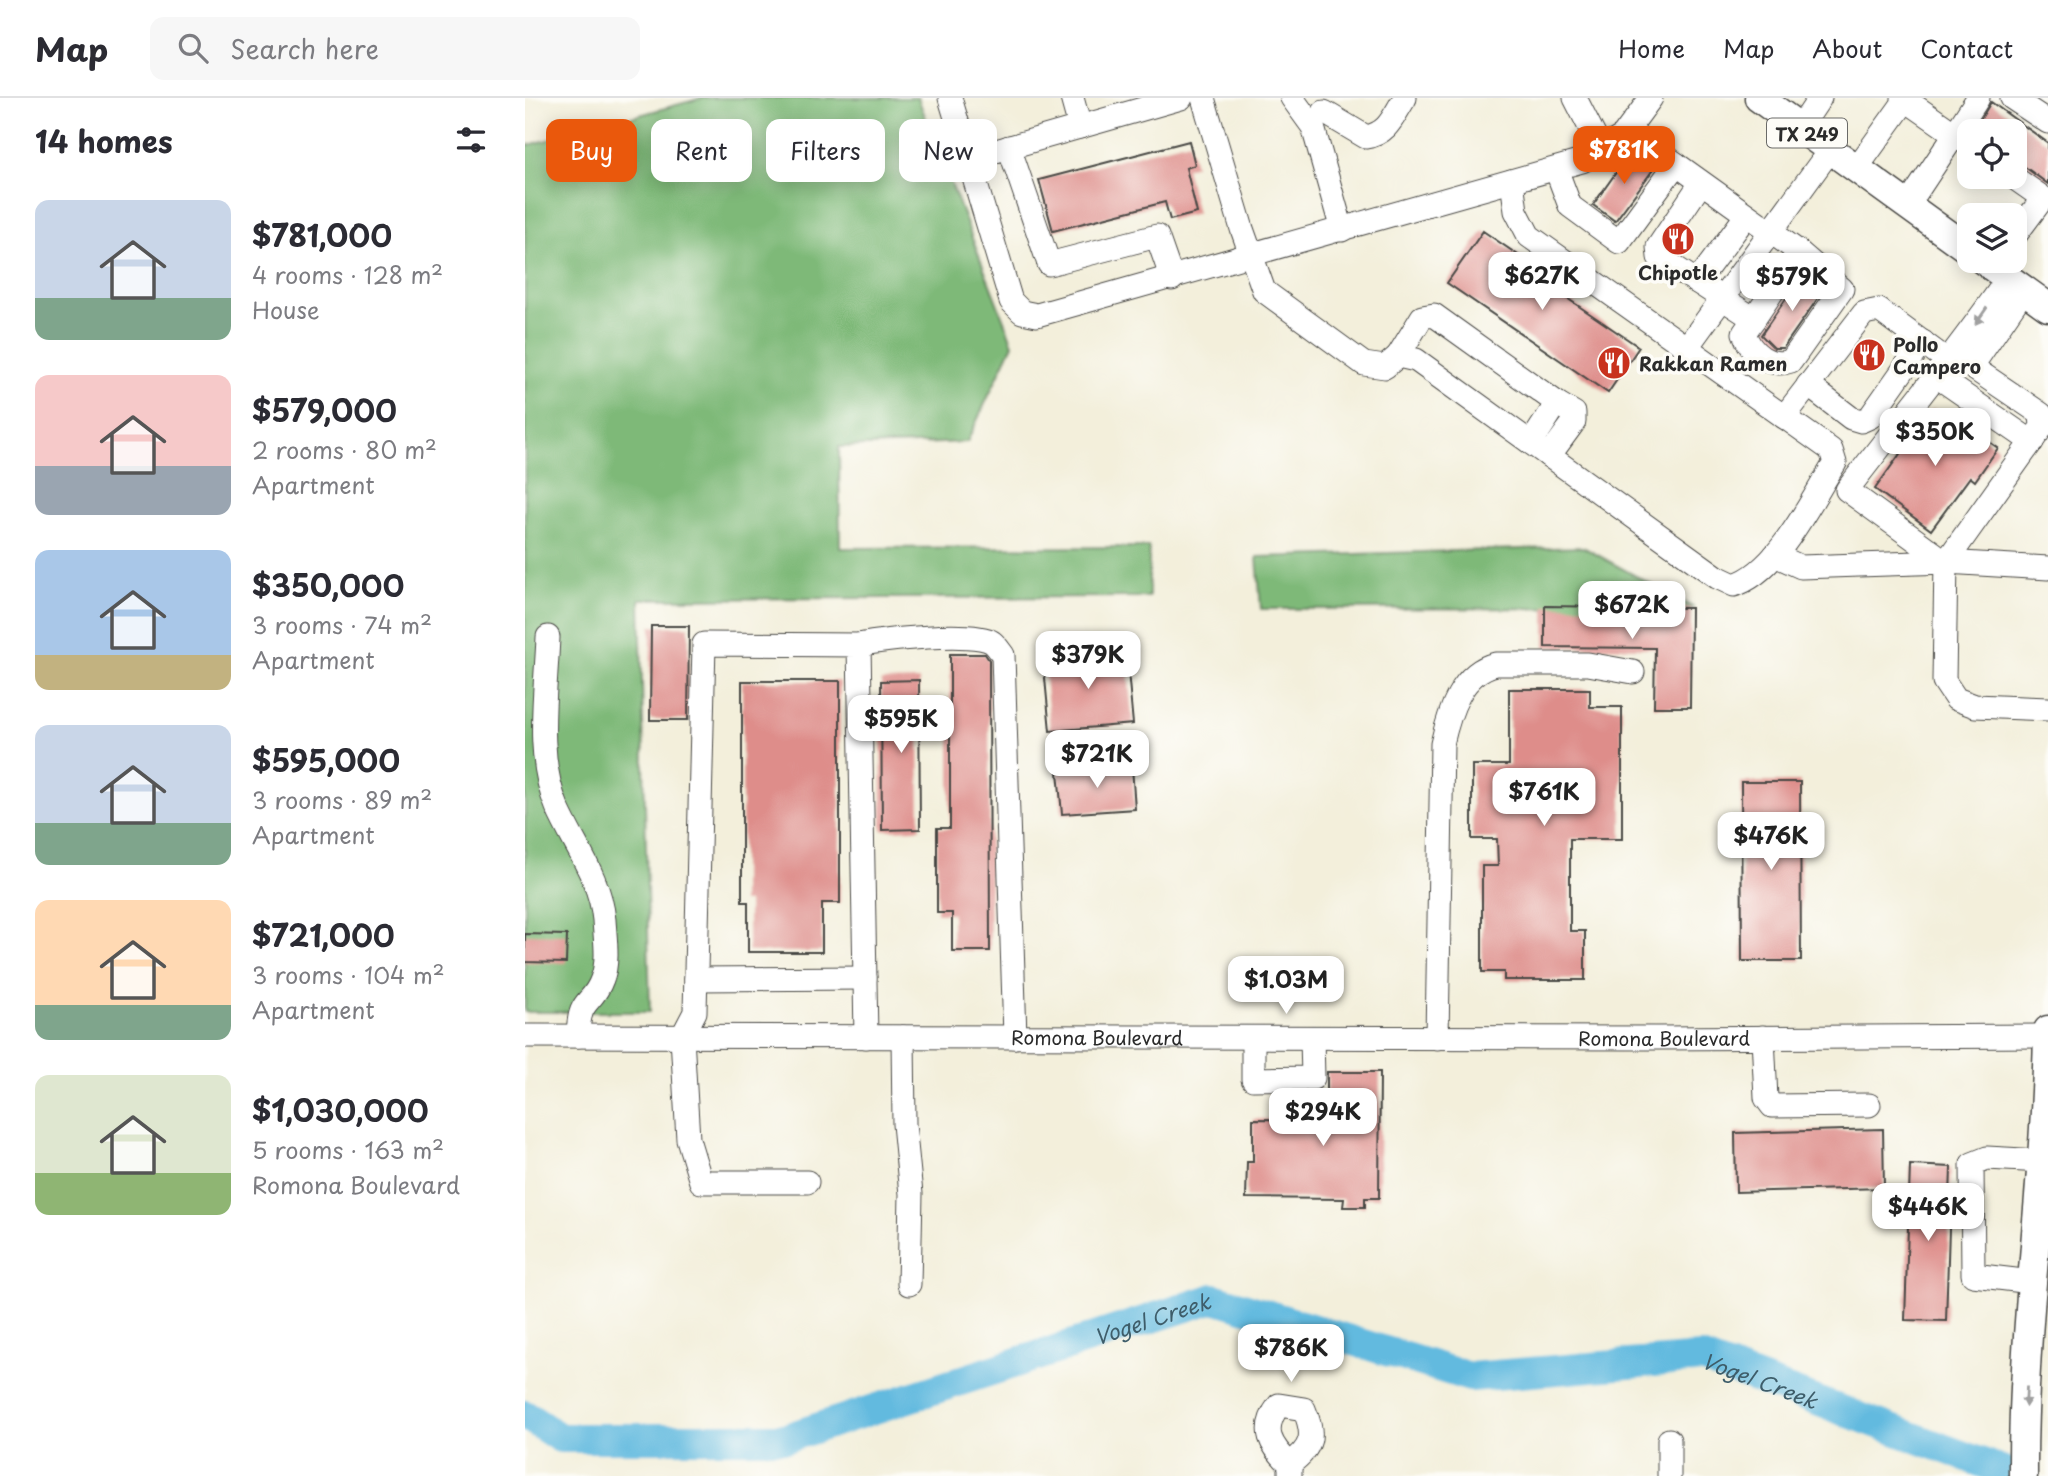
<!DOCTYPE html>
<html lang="en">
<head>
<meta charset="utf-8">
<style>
  :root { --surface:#fff; --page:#f7f7f7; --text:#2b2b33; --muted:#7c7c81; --line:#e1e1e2; --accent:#ea580c }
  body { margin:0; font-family:"Playpen Sans",sans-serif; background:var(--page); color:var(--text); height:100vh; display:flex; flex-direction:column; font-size:26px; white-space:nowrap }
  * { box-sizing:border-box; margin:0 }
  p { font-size:23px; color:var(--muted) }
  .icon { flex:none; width:38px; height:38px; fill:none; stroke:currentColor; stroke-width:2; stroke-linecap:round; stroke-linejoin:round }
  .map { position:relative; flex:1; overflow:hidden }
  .side { display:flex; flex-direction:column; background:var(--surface); width:525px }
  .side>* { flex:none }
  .guide { position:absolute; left:21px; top:21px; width:665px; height:63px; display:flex; gap:14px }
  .tools { position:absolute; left:1432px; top:21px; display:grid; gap:14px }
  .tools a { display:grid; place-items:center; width:70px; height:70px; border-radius:14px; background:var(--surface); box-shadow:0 4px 18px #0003; font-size:35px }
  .price { position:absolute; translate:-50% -60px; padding:0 16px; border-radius:14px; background:#fff; color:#222; font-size:23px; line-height:46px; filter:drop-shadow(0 2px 4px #0008) }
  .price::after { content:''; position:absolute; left:50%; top:42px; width:21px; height:16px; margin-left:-10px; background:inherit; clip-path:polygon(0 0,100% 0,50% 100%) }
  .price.selected { background:var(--accent); color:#fff }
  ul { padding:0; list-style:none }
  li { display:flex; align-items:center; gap:21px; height:175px; padding:0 35px }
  li span { display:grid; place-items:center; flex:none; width:196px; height:140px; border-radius:14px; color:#555 }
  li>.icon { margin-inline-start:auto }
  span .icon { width:84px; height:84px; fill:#fffc; stroke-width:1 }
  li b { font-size:30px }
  h2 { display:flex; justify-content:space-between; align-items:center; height:84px; padding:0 35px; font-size:30px }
  .chip { padding:0 24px; border-radius:14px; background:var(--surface); box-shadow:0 4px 18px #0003; font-size:24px; line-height:63px }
  .chip.selected { background:var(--accent); color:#fff }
  header { display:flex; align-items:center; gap:42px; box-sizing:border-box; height:98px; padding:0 35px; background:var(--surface); border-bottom:2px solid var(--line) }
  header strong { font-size:33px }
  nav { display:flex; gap:38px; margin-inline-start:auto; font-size:24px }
  .search { width:490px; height:63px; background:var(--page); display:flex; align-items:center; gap:18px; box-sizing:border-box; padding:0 24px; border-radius:14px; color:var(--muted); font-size:26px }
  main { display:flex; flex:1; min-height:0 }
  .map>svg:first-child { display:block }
  .forest { fill:#7eb978; stroke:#547252; stroke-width:2 }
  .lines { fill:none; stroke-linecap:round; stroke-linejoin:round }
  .river { stroke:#62badf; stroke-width:30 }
  .building { fill:#de8d8a }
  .minor-casing { stroke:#494845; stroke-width:25 }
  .major-casing { stroke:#494845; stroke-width:31 }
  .minor { stroke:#fff; stroke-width:23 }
  .major { stroke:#fff; stroke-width:28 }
  .oneway { fill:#a0a0a0 }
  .labels { text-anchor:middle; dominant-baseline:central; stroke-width:7; stroke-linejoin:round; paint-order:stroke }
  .shield { fill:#fdfcf7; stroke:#6a6a68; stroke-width:2 }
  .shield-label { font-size:18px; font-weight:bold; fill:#2b2b2b }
  .poi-label { font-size:19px; font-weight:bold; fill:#2b2b2b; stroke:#fdfcf7; text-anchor:start }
  .street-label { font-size:19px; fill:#2b2b2b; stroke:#fdfcf7 }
  .water-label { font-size:21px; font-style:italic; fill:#3e5d6a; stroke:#fdfcf7 }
</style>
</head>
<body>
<header>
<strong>Map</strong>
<div class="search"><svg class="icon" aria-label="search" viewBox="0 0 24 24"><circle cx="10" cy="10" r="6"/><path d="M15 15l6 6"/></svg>Search here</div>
<nav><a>Home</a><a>Map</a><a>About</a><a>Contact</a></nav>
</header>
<main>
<section class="side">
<h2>14 homes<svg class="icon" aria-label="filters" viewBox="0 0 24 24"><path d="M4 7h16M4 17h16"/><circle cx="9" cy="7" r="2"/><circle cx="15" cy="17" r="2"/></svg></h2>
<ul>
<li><span style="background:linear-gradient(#c9d6e8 70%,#7fa58c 0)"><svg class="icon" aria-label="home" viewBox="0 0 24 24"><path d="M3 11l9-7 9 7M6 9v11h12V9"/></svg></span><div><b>$781,000</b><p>4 rooms · 128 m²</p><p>House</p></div></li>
<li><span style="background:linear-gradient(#f6c9c9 65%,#9aa5b1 0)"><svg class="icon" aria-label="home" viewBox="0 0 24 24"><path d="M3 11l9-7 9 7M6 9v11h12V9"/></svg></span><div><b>$579,000</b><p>2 rooms · 80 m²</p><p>Apartment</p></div></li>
<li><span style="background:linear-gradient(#a9c7e8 75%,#c2b280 0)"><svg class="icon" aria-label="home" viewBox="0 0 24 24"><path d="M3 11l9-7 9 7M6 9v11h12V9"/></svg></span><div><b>$350,000</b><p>3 rooms · 74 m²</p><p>Apartment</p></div></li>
<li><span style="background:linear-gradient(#c9d6e8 70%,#7fa58c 0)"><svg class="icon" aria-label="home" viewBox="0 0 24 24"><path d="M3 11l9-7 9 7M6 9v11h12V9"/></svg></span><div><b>$595,000</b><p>3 rooms · 89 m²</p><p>Apartment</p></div></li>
<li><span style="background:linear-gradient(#ffd9b3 75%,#7fa58c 0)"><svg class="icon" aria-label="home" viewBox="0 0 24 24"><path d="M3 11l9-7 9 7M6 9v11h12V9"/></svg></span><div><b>$721,000</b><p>3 rooms · 104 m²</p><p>Apartment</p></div></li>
<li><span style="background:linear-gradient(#dfe7d0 70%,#8fb573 0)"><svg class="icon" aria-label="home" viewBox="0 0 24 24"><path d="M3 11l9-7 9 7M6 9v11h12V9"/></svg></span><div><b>$1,030,000</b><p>5 rooms · 163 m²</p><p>Romona Boulevard</p></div></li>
</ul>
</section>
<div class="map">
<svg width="1523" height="1378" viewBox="0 0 1523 1378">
  <rect width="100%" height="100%" fill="#fdfcf7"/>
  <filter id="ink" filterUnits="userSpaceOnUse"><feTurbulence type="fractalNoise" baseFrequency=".0143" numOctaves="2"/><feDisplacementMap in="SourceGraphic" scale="14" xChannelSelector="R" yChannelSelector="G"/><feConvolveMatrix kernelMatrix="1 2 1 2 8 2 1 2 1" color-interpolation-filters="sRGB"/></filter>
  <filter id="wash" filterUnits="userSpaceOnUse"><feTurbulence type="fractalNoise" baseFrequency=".00686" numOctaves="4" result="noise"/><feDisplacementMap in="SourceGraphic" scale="28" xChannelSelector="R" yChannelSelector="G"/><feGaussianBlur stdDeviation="1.57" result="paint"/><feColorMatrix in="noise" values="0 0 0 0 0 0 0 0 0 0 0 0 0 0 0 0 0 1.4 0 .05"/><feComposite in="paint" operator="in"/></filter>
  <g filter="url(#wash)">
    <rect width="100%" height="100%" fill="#f3efdb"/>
    <path class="forest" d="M177,0H393L488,246L442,344L314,349L315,450L624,449V499L115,501L125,914H0V48Z
      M1058,449L1169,510L736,511L732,459Z"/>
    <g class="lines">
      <path class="river" id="s1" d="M0,1317L35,1340H261L689,1200L945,1279L1176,1260L1493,1378"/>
    </g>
    <g id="blocks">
      <path class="building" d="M1466,4L1523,45V86L1489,61V33L1449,32Z
        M664,43L670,67L661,70L672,115L645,122L640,104L528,133L514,82Z
        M1107,52L1130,69L1090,123L1068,107Z
        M958,133L1031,183L1027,190L1114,249L1083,295L922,185Z
        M1278,176L1298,193L1258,250H1249L1236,237Z
        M1407,311L1436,331L1439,326L1473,350L1450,383L1445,379L1406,432L1350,391Z
        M1020,508L1166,510L1165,609H1129L1130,550L1020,549Z
        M126,528H164L163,622H125Z
        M601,552L608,626L525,633L518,559Z
        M425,556H460L464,562L465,853H427V815H412V730H425Z
        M394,582L395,731L357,732L356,583Z
        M217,583H315V805H297V854H223V804H217Z
        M984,591H1065V609H1097V741H1045V833H1060V882H979V874H957V768H973L972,741H947V667H984Z
        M607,669L610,711L537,716L533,674Z
        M1216,684H1275L1276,863H1217Z
        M0,836L42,837L41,865L0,864Z
        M802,974H855L854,1100H840V1109H818L819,1101L721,1100L722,1064H728V1021L802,1022Z
        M1358,1031L1359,1090L1211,1094L1210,1035Z
        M1385,1067L1426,1069L1421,1223L1380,1222Z"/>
    </g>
  </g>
  <g filter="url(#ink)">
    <use href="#blocks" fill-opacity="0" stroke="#494845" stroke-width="2"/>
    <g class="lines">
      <defs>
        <g id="minor">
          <path d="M425,0L486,203L497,214L512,217L1057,63L1098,38L1126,0"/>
          <path d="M547,0L555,29"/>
          <path d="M678,0L717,131L739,193L839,266L860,269L873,258L891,262L1192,479L1209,487C1253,474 1286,402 1310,365L1306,352L1004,138L991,113L987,83"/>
          <path d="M767,0L788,29L817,132"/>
          <path d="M1050,0L1077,53"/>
          <path d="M1378,0L1430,36L1383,107"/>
          <path d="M1487,0L1523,24"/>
          <path d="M799,14L841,39C864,35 868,18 880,0"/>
          <path d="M1275,30L1295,0"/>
          <path d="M1444,46L1430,36L1453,0"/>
          <path d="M484,49L524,166L632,138L647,181"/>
          <path d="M443,61L656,0"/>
          <path d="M1151,66L1274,154L1229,221L1134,159L1133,149L1176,85"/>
          <path d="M1031,71L1045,108L1094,144L1151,66L1103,32"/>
          <path d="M1331,71L1382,0"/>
          <path d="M1488,79L1518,100L1489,139"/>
          <path d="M1483,180C1433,253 1376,321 1322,392L1421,464L1419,583L1431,601L1450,608L1523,611"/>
          <path d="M1172,184L1221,118"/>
          <path d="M1229,221L1219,235C1226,256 1245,270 1266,263L1317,191L1274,154"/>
          <path d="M1162,249L1305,52"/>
          <path d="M873,258L897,219L909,217L1032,305L1006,345"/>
          <path d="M1447,268L1499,192"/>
          <path d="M1410,277L1507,344"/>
          <path d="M1283,287L1326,320L1336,323L1345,319L1398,244"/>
          <path d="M1259,319L1339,215L1354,212L1423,263"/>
          <path d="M1024,358L1049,324V315L1032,305"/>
          <path d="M1250,457L1276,469L1421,464L1523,470"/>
          <path d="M1421,464L1517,329L1516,316L1429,257"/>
          <path d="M23,539C21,594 10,657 32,709C49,748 75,779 79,822C80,840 84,864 77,881C67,909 54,897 53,938"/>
          <path d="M334,547C357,542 449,532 467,544C471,547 475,553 478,557L490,939"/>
          <path d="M171,881L340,880"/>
          <path id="s2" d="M0,938L1133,940L1523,938"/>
          <path d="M378,939L379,1026L386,1096L384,1186"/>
          <path d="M1238,939L1241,1000L1247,1008L1344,1007"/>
          <path d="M728,940V981L788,980L787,940"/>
          <path d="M912,940L917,646C924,615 936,574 971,566H1063L1108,574"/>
          <path d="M282,1084H176L163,1041L157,939L170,914L179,546L334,547L341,939"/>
          <path d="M1507,1184L1448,1177L1447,1066L1462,1060L1519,1063"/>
          <path d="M765,1366C788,1349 790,1337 779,1311L754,1307C735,1332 746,1348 765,1366V1378"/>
          <path d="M1144,1378V1342"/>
        </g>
        <path id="major" d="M1234,0L1444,152
          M1459,163L1523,209
          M1498,1378C1497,1229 1521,1081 1523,932"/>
      </defs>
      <use href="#minor" class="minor-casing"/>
      <use href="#major" class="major-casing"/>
      <use href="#minor" class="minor"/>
      <use href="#major" class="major"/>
    </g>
    <defs><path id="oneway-solid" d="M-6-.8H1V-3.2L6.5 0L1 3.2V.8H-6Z" transform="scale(1.75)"/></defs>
    <g class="oneway">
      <use href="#oneway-solid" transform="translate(1456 218) rotate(125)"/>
      <use href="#oneway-solid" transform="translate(1501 1299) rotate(93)"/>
    </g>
  </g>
  <defs>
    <symbol id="restaurant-disc" viewBox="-11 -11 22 22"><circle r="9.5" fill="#c8321e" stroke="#fdfcf7"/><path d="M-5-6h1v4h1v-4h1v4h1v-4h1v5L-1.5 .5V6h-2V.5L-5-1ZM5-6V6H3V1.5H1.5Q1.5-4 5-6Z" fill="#fff"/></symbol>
  </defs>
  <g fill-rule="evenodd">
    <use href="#restaurant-disc" x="1134" y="122" width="38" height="38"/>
    <use href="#restaurant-disc" x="1325" y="238" width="38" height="38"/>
    <use href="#restaurant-disc" x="1070" y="246" width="38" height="38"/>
  </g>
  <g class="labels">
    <rect class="shield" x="1242" y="20.5" width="80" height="29" rx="5"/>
    <g class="shield-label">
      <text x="1282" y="35">TX 249</text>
    </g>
    <g class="poi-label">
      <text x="1153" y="174" text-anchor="middle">Chipotle</text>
      <text x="1368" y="246">Pollo<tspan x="1368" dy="22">Campero</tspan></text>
      <text x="1114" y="265">Rakkan Ramen</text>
    </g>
    <g class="street-label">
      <text stroke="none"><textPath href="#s2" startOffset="572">Romona Boulevard</textPath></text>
      <text stroke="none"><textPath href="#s2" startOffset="1139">Romona Boulevard</textPath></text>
    </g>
    <g class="water-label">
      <text stroke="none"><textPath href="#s1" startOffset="653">Vogel Creek</textPath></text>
      <text stroke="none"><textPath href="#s1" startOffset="1281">Vogel Creek</textPath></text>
    </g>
  </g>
</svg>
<div class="tools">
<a><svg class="icon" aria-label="locate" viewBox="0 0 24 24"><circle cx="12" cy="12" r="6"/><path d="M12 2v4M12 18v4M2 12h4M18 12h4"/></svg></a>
<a><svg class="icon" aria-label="layers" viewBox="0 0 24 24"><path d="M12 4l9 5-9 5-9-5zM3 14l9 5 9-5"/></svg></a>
</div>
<b class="price selected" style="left:1099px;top:88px">$781K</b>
<b class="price" style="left:1017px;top:214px">$627K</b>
<b class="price" style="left:1267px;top:215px">$579K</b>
<b class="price" style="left:1410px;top:370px">$350K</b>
<b class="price" style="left:1107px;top:543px">$672K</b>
<b class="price" style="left:563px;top:593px">$379K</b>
<b class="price" style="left:376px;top:657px">$595K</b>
<b class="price" style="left:572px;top:692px">$721K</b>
<b class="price" style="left:1019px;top:730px">$761K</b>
<b class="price" style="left:1246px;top:774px">$476K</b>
<b class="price" style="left:761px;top:918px">$1.03M</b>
<b class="price" style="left:798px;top:1050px">$294K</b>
<b class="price" style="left:1403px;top:1145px">$446K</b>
<b class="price" style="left:766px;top:1286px">$786K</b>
<div class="guide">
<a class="chip selected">Buy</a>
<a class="chip">Rent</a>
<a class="chip">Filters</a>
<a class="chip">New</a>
</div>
</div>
</main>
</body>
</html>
